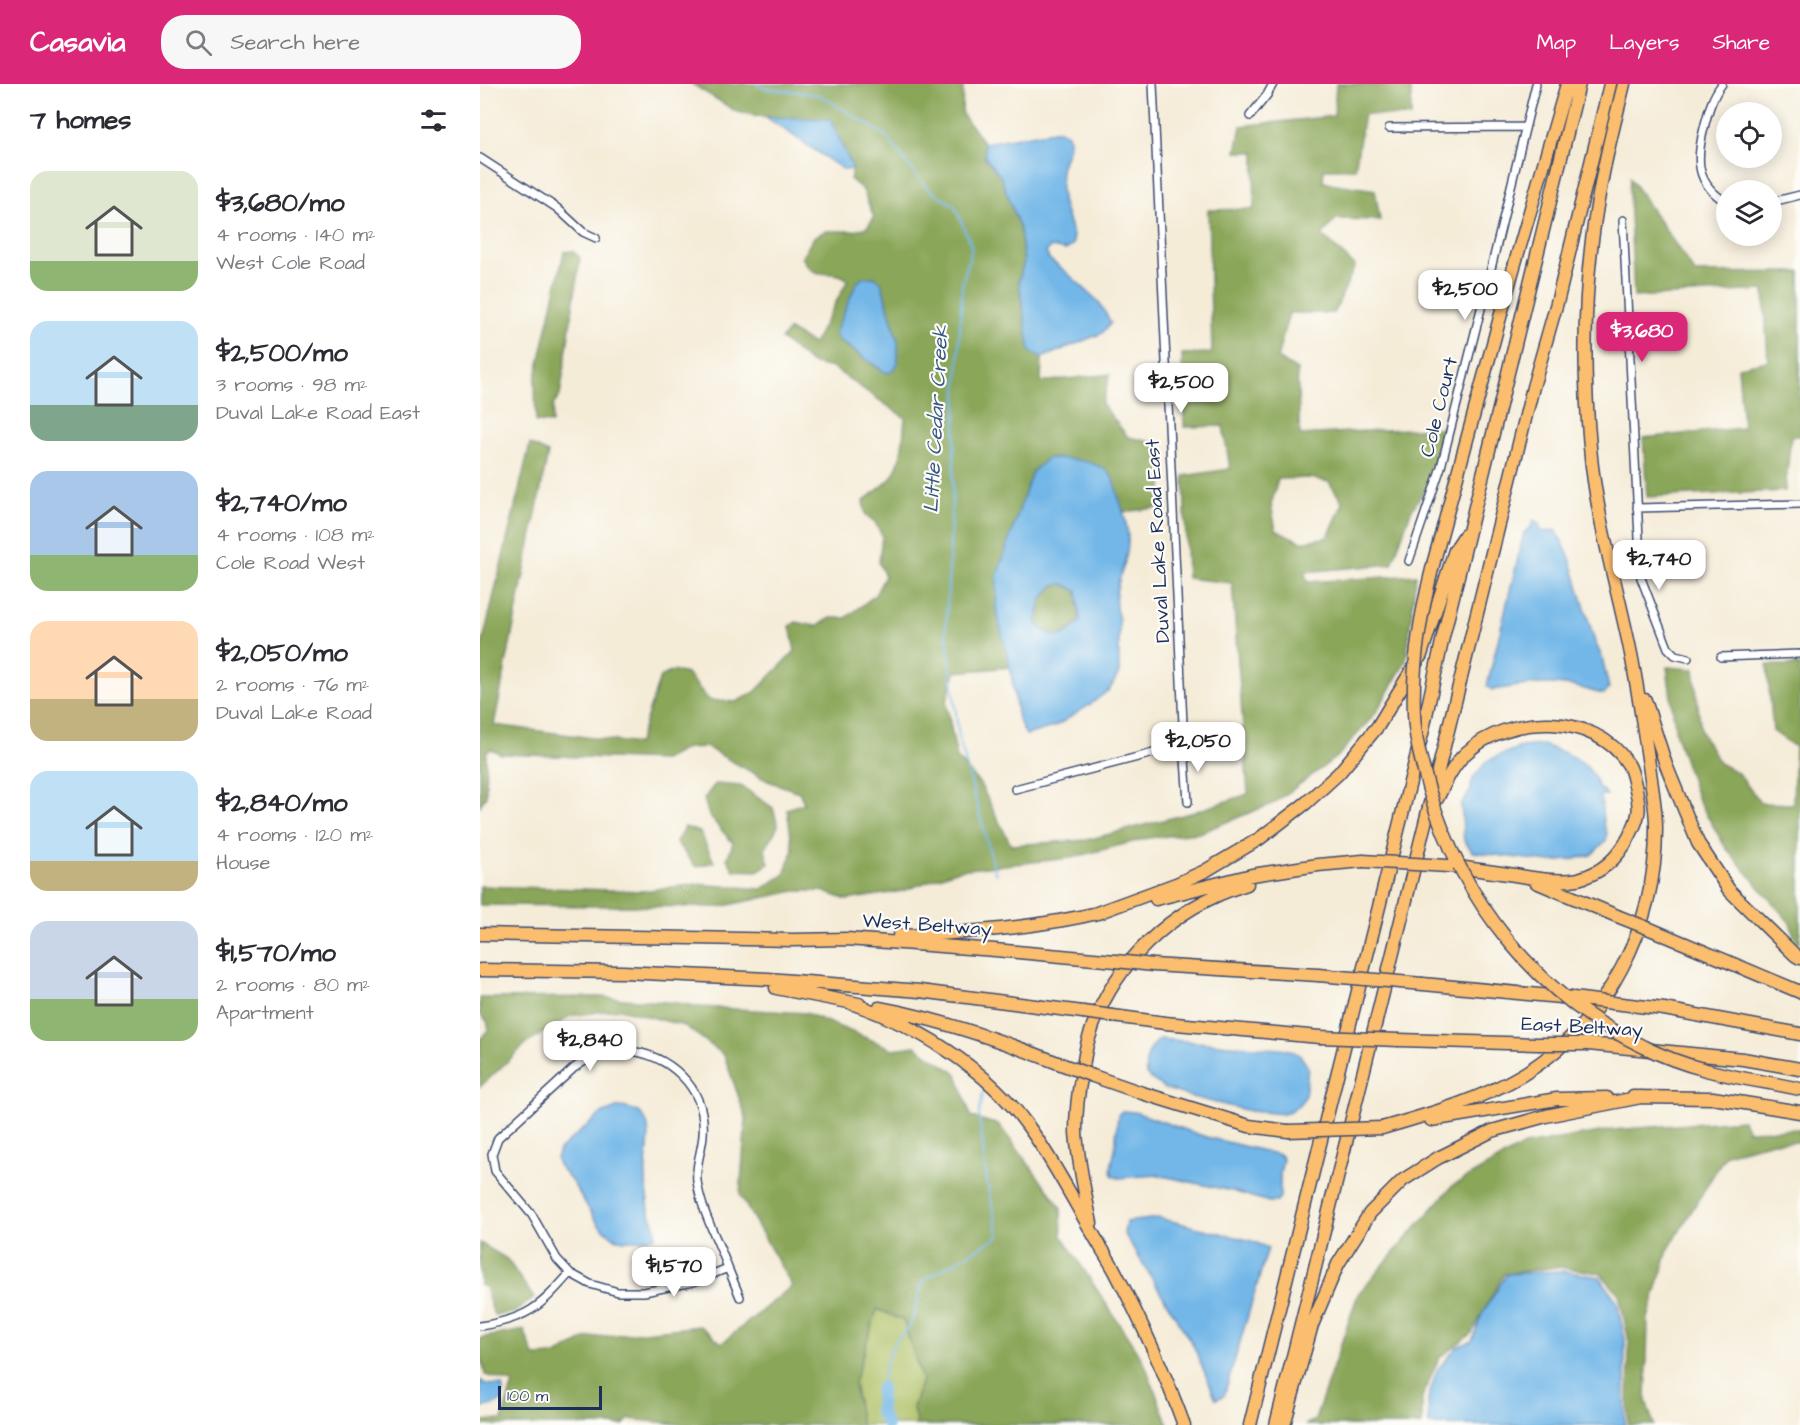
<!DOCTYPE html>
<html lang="en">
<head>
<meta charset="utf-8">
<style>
  :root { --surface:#fff; --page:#f7f7f7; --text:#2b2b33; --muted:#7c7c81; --accent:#db2777 }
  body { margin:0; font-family:"Architects Daughter",sans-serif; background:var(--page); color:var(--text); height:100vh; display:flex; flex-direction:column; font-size:22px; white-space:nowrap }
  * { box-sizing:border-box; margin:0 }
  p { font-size:20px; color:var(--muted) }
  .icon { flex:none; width:33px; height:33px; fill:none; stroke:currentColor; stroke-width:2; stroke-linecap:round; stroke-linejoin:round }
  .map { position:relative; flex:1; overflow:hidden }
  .side { display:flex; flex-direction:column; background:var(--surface); width:480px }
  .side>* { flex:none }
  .tools { position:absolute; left:1236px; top:18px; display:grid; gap:12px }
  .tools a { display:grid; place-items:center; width:66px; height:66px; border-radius:50%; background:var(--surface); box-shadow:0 3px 15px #0003; font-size:30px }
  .scale { position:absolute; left:18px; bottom:15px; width:104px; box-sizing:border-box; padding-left:6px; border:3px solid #1b2f5e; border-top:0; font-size:16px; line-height:21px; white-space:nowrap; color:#1b2f5e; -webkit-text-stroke:4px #fdfcf7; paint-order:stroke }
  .price { position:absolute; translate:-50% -51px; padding:0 14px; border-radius:12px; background:#fff; color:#222; font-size:20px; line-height:39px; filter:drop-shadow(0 2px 3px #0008) }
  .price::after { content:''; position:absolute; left:50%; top:36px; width:18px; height:14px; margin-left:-9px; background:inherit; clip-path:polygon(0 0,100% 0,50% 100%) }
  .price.selected { background:var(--accent); color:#fff }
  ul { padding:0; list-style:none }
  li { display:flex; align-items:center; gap:18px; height:150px; padding:0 30px }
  li span { display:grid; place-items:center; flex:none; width:168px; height:120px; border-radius:18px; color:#555 }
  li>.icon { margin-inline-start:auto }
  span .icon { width:72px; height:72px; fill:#fffc; stroke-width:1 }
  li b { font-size:26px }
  h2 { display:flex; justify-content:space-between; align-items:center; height:72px; padding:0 30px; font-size:26px }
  header { display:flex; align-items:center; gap:36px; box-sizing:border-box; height:84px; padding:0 30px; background:var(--accent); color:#fff }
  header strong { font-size:28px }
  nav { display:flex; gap:33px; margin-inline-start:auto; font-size:21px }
  .search { width:420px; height:54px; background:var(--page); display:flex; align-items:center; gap:15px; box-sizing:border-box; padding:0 21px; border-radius:24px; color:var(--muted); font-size:22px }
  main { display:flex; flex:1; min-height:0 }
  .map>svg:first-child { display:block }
  .green { fill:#adbf63; stroke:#647760; stroke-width:1.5 }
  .forest { fill:#8aa659; stroke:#526a5c; stroke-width:1.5; fill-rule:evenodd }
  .water { fill:#72b7e8; stroke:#4673a3; stroke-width:1.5; fill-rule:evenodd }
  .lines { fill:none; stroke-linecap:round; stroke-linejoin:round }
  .stream { stroke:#72b7e8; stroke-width:2 }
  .river { stroke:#72b7e8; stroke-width:12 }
  .minor-casing { stroke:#3c4b70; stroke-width:10 }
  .motorway-casing { stroke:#3c4b70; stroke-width:15 }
  .minor { stroke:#fff; stroke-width:7 }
  .motorway { stroke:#fbbd6e; stroke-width:12 }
  .motorway-bridge-casing { stroke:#3c4b70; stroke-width:15; stroke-linecap:butt }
  .motorway-bridge { stroke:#fbbd6e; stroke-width:12 }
  .labels { text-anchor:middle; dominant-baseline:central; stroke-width:4.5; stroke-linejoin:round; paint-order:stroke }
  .street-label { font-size:20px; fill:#1b2f5e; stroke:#fdfcf7 }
  .water-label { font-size:21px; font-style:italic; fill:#355887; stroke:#fdfcf7 }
</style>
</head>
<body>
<header>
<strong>Casavia</strong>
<div class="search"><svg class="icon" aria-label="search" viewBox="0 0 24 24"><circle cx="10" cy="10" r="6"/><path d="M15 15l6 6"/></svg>Search here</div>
<nav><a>Map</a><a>Layers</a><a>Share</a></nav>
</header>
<main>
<section class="side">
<h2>7 homes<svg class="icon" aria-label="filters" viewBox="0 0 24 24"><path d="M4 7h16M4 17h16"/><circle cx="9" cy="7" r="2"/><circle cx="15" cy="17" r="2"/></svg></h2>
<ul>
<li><span style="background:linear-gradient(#dfe7d0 75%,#8fb573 0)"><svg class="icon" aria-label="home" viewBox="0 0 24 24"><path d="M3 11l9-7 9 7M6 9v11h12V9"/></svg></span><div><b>$3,680/mo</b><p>4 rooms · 140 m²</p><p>West Cole Road</p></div></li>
<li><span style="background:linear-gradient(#bfe0f5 70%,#7fa58c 0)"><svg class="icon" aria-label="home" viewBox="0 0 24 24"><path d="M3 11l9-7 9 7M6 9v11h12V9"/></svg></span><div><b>$2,500/mo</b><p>3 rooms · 98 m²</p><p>Duval Lake Road East</p></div></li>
<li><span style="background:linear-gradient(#a9c7e8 70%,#8fb573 0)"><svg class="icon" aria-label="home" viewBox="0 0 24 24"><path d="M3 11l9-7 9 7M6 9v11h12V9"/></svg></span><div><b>$2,740/mo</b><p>4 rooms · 108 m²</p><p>Cole Road West</p></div></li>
<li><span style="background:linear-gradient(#ffd9b3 65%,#c2b280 0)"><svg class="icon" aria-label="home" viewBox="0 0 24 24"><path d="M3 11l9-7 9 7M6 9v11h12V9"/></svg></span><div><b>$2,050/mo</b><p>2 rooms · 76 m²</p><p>Duval Lake Road</p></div></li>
<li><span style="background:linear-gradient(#bfe0f5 75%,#c2b280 0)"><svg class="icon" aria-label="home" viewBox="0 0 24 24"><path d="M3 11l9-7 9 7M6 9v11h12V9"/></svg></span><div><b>$2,840/mo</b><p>4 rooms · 120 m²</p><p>House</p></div></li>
<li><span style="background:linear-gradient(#c9d6e8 65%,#8fb573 0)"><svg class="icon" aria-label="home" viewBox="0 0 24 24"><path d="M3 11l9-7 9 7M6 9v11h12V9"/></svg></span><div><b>$1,570/mo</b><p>2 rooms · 80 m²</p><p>Apartment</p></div></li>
</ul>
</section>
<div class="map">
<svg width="1320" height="1341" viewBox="0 0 1320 1341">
  <rect width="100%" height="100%" fill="#fdfcf7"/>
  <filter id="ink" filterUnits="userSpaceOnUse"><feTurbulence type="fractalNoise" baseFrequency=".0167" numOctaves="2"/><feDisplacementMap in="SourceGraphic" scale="12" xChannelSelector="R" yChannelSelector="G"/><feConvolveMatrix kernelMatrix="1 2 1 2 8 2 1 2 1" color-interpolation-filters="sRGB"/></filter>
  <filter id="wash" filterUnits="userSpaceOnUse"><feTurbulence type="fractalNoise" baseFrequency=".008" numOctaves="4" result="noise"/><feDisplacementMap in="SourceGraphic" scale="24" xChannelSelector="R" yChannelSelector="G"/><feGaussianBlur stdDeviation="1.35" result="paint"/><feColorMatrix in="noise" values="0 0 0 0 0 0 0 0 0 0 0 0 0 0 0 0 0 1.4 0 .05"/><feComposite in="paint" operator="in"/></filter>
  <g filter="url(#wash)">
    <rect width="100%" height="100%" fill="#f5ecd8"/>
    <path class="green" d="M397,1225L423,1236L442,1296L433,1324L437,1341H381L374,1299Z"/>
    <path class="forest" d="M212,0H483L482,30L504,59L505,73L521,93L540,145L544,178L539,197L550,266L562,274L561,298L630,290L622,320L648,353L678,359L684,423L643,428L631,391L516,525L530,583L475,588L466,619L477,674L500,700L531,761L607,756L714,728L768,710L752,499L707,494L704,392L750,385L743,342L704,343L702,270L732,269L728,126L774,125L775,68H756L761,42L854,32L856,0H931V33L884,30L875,85H844L843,98L895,106L900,136L856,135L842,151L875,182L854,229H809L797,274L817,286L820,351L902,346L963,344L951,397L931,427L912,480L824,488L828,498L936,491L926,577L895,630L858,672L794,719L719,749L668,754L591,774L478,786L423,807L367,816L342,807H315L239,823L0,821V802L163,807L216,800L282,805L304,791L313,766L307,725L324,719L319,708L288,697L226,663L207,664L184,676L21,670L11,665L6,668V712L0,722V569L50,360L68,369L14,641L158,660L180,593L193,587L207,590L229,616L256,618L275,608L315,567L310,542L316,538L337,542L351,534H366L395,511L405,492L399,479L402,452L395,438L386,431L383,418C391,409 405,402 411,394C423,376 423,354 425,334L353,284L331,279L301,255L309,246L333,260L368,196C356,185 341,194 330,185C327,182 324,176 322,173L334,153L345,147H374L387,143L394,134L383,106L370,95L373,85L350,36L286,33L257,28ZM394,193L401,198L418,258L410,288L403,287L359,257ZM830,394L849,398L863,419L848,453L822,458L796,446L791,421L798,395Z
      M1150,94L1215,189L1320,188V352H1311L1305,407L1167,413L1163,354L1263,344L1258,283L1288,277L1284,206L1154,213L1149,109Z
      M93,167L100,174L80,312L73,321L72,339L56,338L55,297L84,168Z
      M584,500L597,507L600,537C583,556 575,557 556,539L561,516L574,501Z
      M1287,581H1320V859L1315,855L1310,839L1246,764L1218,716L1196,651L1187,583L1214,585L1221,648L1239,679L1257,688L1281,719L1313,720L1315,663L1293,647Z
      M235,700L261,702L293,724L298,742L285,766L289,780L277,787L254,786L247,775L253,759L229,732L224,715Z
      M205,743L220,748L234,778L216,783L196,758Z
      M119,913L198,919L221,923L326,929L413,965L435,962L477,990L491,1033L519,1041L581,1123L582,1152L664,1278L688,1341H437L433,1324L442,1296L423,1236L397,1225L374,1299L381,1341H206L149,1335L143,1341H0V1337L22,1336L33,1299L5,1291L0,1265V1254L44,1246L54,1272L76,1271L107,1254L220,1242L242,1259L312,1202L260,1111L266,1034L244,971L205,942L140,925L90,932L47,959L0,1003V956L9,945L7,937L0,931V914Z
      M1263,1036L1268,1047L1320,1045V1058H1293L1246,1070L1188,1166L1168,1234L1166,1317L1174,1341H1148L1149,1258L1139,1210L1120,1189L1078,1183L1024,1190L991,1250L959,1274L942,1313V1341H825L835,1336L878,1210L972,1102L1044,1061L1132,1046Z
      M0,1159L27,1175L54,1214L33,1229L14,1231L5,1203L0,1201Z"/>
    <path class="water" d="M286,33L350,35L373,85L364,86Z
      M579,46L588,50C591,65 586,69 582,82C579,92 581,105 582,115C584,129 596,151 593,161L586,166L571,163L566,168L569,175L585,187L619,218L631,239L622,249L562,274L550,267L539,197L544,178L540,145L521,93L505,73L504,59Z
      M394,193L401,198L418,258V280L410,289L403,287L359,256L355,249L376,200L382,194Z
      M568,374C585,374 622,376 632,393C636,402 638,414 642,423C646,439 650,452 647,468C643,492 629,510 639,535V589L630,605L611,620L576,642L546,651L538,635L530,583L516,525L517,492L552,388ZM584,500L597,507L600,537C583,556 574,557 556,539L561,516L574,501Z
      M1054,436L1059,441L1062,448L1076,446L1090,474L1115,558L1122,573L1129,604L1124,610C1113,608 1103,604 1092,602C1064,597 1039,602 1012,606L1007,602L1044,449L1052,442Z
      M1063,661C1089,670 1111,676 1119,705L1124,707L1127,711H1121L1123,739L1127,749L1126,757L1111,771L1089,776L1070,778L993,768L984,757L981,721L991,706V700L994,693L1006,678L1020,671L1041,663Z
      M680,955L810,966L820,971L828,983L825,1013L817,1023L804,1030L770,1027L708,1012L684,1004L666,991C664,977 669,963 680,955Z
      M139,1023C150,1024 161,1026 166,1037C173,1051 164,1077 166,1093C166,1104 167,1115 169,1126C171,1135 178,1142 175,1152L162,1156H144L134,1154L118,1140L93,1099L78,1081L76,1075L79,1066L95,1052L121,1030Z
      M642,1027L655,1028L726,1053L800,1071L803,1075L800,1090V1113L797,1118H789L752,1107L678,1091L638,1094L632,1091L631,1084L635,1065L638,1031Z
      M679,1134L772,1157L788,1164L744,1312L736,1315L713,1261L644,1149L646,1138Z
      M1083,1187L1120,1193L1137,1217L1145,1256V1341H949L948,1315L957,1286L977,1263L992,1257L1003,1228L1027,1190Z
      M0,1296L6,1300L22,1302C27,1320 14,1322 0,1324Z"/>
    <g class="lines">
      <path class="stream" d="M277,0L284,4L340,11L405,51L447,104L475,122L492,164L482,201L466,546L479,654L516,791
        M401,1304L405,1283L414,1258L430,1242L443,1197L519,1152L507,1098L499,1030L504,1003"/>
      <path class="river" d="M401,1304L400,1328L407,1341"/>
    </g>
  </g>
  <g filter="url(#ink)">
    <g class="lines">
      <defs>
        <path id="minor" d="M673,0L704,661L708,718
          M1242,0C1232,13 1228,28 1224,44C1216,75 1215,99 1246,118
          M770,32L787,11L793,0
          M909,44L1045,43
          M0,74L77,124L103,148L116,154
          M1292,118L1320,111
          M1143,136L1161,494L1188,564L1195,571L1208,574
          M1157,424L1320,420
          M929,477L961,383L1007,201L1056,0
          M1241,573L1320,570
          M535,705L704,661
          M144,966C189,970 227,1003 223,1051C222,1067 215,1081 217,1097C221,1127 238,1156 248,1184L213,1198L164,1208H138L110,1200L90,1189L77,1175L52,1131L15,1087L12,1070L18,1054L94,984L103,978L115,972Z
          M248,1184L260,1213
          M0,1242C47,1235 60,1223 90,1189"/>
        <path id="motorway" d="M954,477L1031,193L1087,0
          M1165,616L1186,681L1218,759L1249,806L1315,871L1320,874
          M957,715C965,699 973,681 986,669C1029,629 1115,628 1148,680C1152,686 1153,694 1155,701C1161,725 1160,732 1149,753C1138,774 1122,789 1098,795C1079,799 1054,794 1035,791C1014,788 992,785 971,782
          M1056,798L1137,832
          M676,815L772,791L838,781L883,777
          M614,830L696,800L725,787L779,755L826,719L859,689L898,642L941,571L975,466L985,451
          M1170,845L1320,908
          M0,850L312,856L367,855L515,866L636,877
          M419,852C486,849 556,844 622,828
          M673,881L838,891
          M0,886L143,888L288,895L440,907L603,928
          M943,900L1091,914
          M296,904L379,920
          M371,919C438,942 506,984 548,1042C573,1076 591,1112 612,1148C619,1161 628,1174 635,1187C661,1237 685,1289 704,1341
          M1133,919L1184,925L1320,950
          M399,924C460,935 520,956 578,979
          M685,939L840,953
          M919,956L1058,960
          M1108,960L1263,975L1320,985
          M613,992L662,1009L769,1042L808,1047
          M1290,999L1320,1005
          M1153,1013L1233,1014L1320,1028
          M951,1036L1077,1015L1127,1014
          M902,1044C950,1030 1000,1016 1042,991C1128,939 1177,841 1176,742C1176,726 1173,711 1171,695C1165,653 1159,611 1151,570C1137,501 1116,434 1110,363C1102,276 1104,186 1121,100C1127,66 1136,33 1144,0
          M611,1139C605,1109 598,1078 596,1048C596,1028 598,1008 602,989C604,978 605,967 608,957C630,881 692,823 767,800
          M770,1341L942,650L963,553L1099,0
          M796,1341L1053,303L1078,215L1130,0
          M804,1341L832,1241L858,1180L890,1129L923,1096L958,1074L1012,1047L1066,1032L1161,1013"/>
      </defs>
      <use href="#minor" class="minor-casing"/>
      <use href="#motorway" class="motorway-casing"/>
      <use href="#minor" class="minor"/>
      <use href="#motorway" class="motorway"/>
      <defs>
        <path id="motorway-bridge" d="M954,477C941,528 932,577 934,630C935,656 942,680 949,706C982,818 1058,913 1164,963C1204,983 1246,992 1290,999
          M883,777L968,782
          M1137,832L1170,845
          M636,877L673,881
          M838,891L943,900
          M1093,914L1133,919
          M603,928L685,939
          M840,953L919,956
          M1058,960H1108
          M578,979L613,992
          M808,1047L902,1044"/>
      </defs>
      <use href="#motorway-bridge" class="motorway-bridge-casing"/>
      <use href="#motorway-bridge" class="motorway-bridge"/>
    </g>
  </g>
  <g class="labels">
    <g class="street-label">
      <text transform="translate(959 323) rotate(-76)">Cole Court</text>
      <text transform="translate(678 457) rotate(-93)">Duval Lake Road East</text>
      <text transform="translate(447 841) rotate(4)">West Beltway</text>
      <text transform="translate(1102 943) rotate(3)">East Beltway</text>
    </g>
    <g class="water-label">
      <text transform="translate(456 335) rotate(-87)">Little Cedar Creek</text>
    </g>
  </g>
</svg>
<div class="tools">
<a><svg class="icon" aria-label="locate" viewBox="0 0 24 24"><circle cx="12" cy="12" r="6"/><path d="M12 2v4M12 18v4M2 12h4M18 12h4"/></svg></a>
<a><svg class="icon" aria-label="layers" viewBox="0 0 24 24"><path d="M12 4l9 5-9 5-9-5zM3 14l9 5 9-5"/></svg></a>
</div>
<div class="scale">100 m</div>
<b class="price" style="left:985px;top:237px">$2,500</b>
<b class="price selected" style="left:1162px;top:279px">$3,680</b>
<b class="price" style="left:701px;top:330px">$2,500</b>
<b class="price" style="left:1179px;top:507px">$2,740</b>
<b class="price" style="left:718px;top:689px">$2,050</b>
<b class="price" style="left:110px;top:988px">$2,840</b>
<b class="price" style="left:194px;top:1214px">$1,570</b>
</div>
</main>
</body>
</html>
